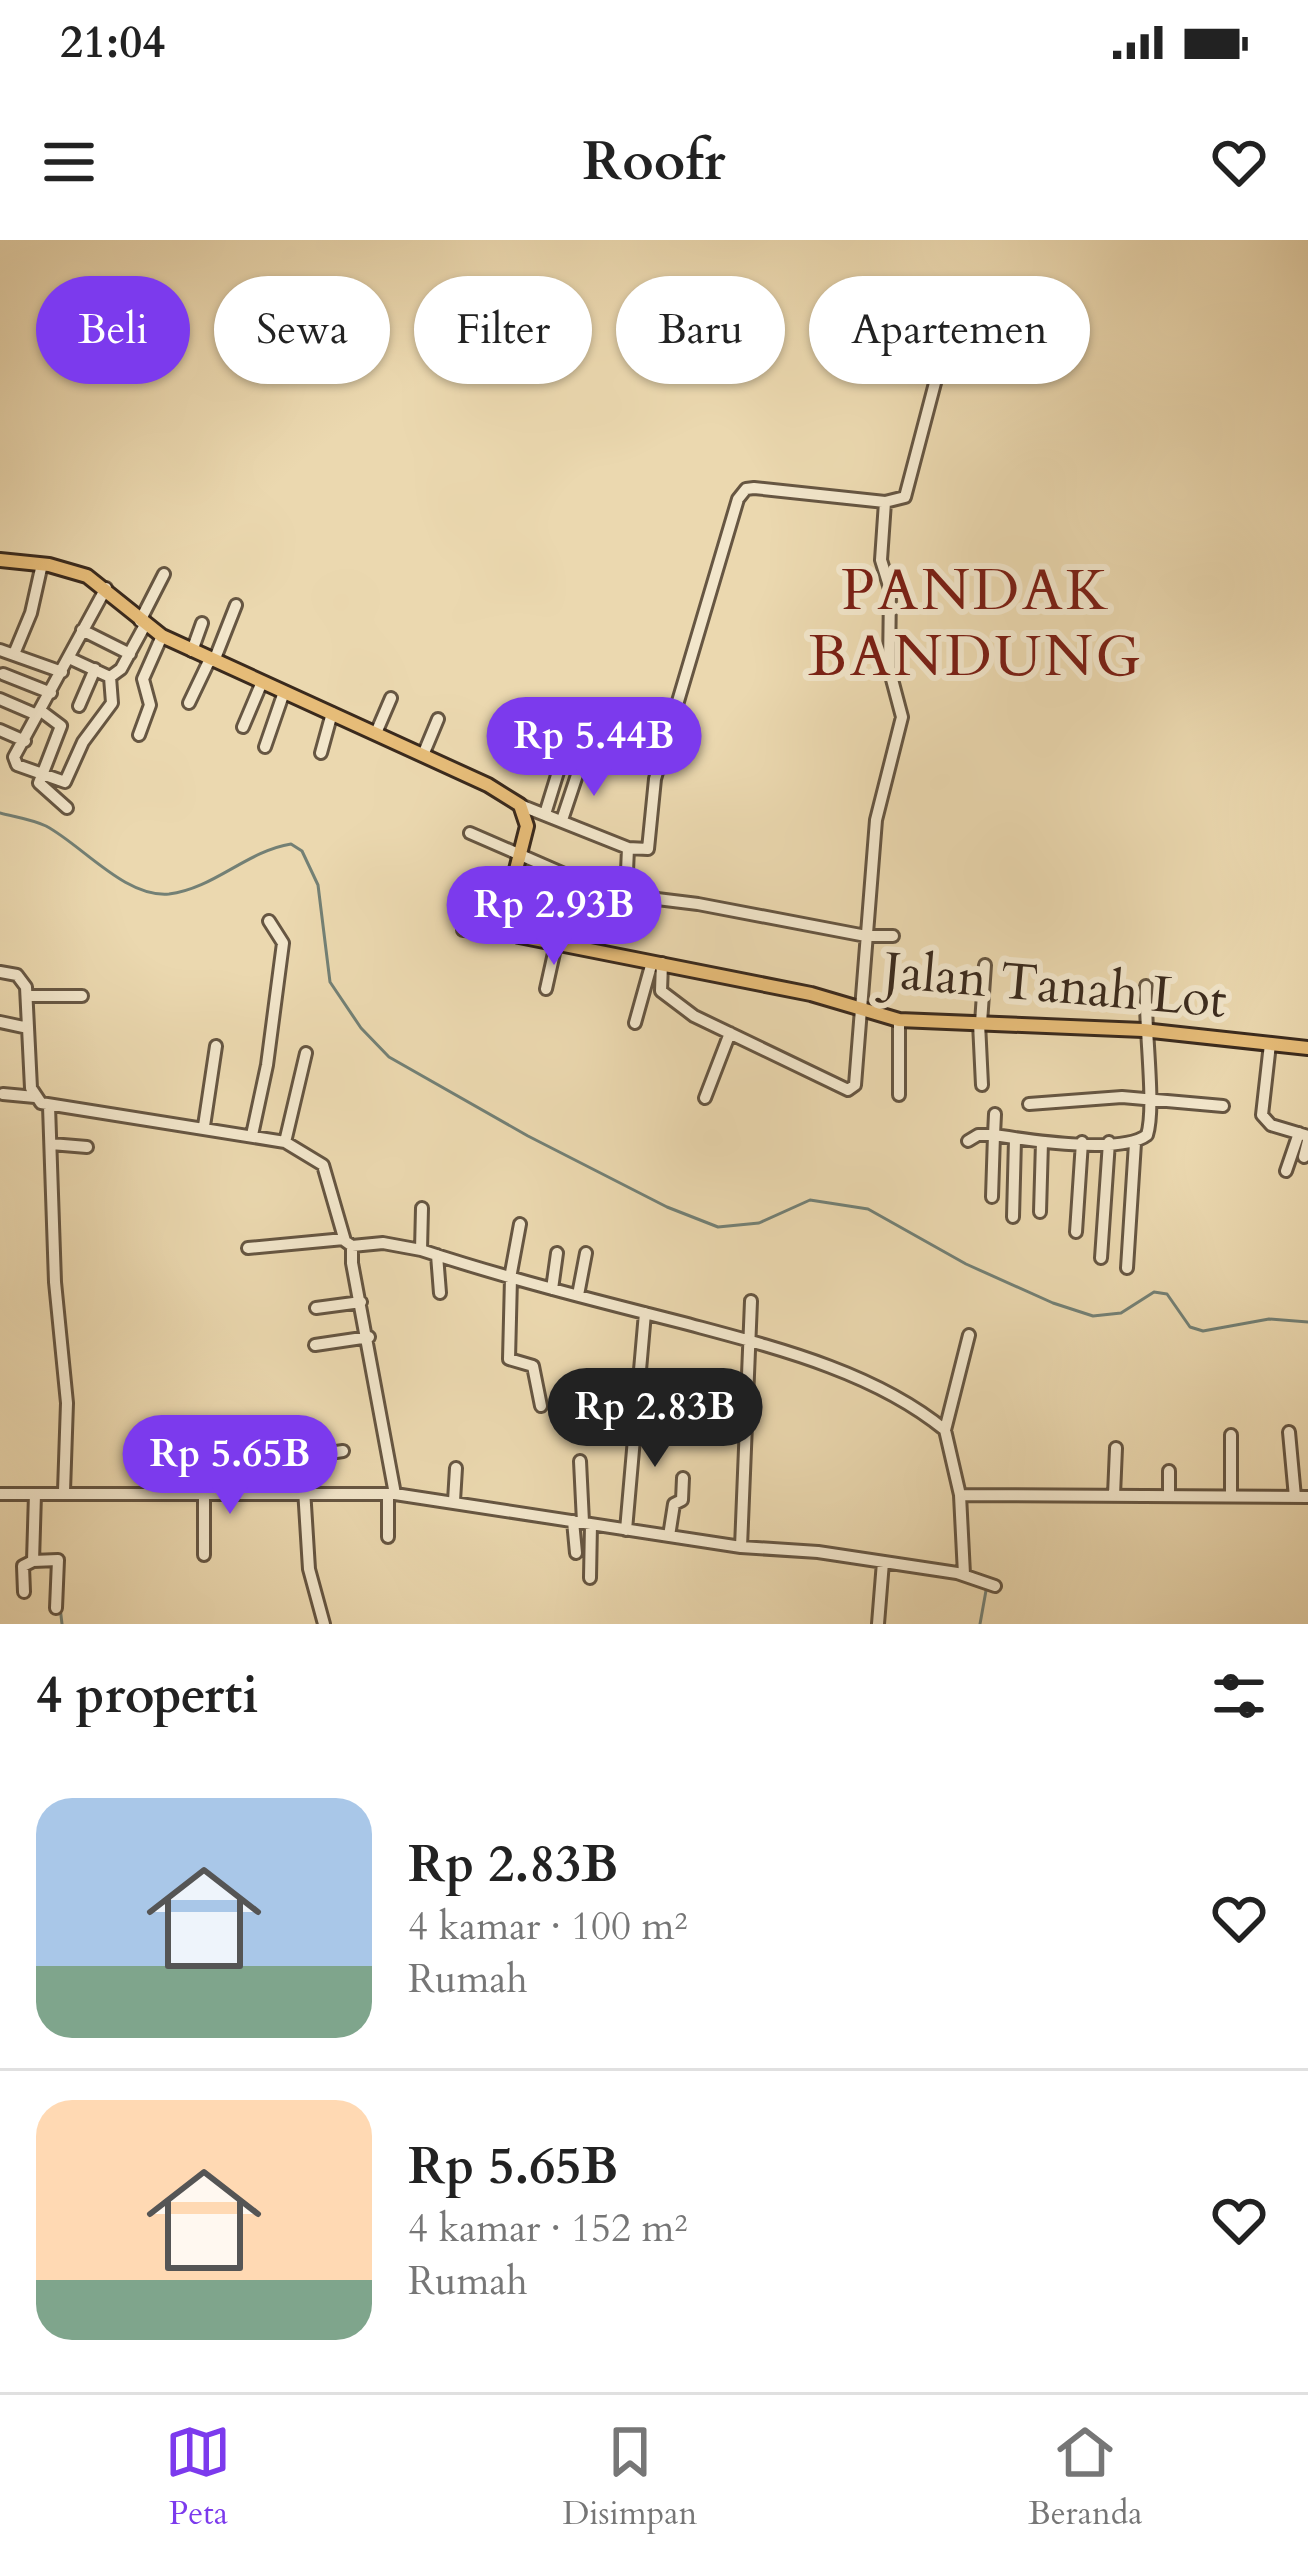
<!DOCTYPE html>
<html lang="id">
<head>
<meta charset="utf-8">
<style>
  :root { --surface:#fff; --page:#f2f2f2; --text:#222; --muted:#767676; --line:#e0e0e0; --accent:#7c3aed }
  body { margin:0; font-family:Cardo,serif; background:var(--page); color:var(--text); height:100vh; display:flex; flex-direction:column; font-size:45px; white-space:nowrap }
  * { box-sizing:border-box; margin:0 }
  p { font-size:39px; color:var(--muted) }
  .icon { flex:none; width:66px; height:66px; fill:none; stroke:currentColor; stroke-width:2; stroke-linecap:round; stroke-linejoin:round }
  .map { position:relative; height:1384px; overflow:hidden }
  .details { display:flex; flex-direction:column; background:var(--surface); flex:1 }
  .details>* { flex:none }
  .hud { position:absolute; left:36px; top:36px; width:1236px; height:108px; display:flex; gap:24px }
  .price { position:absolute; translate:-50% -102px; padding:0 27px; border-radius:42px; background:var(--accent); color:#fff; font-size:39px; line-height:78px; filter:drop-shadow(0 3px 6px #0008) }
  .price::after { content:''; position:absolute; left:50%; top:72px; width:36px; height:27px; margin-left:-18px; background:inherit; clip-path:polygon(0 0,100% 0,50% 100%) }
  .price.current { background:#222; color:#fff }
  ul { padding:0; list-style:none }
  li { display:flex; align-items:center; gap:36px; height:300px; padding:0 36px }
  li+li { border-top:3px solid var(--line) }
  li span { display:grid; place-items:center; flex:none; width:336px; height:240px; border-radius:36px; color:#555 }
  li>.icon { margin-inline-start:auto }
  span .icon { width:144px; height:144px; fill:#fffc; stroke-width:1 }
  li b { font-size:51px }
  h2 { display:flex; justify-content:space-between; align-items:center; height:144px; padding:0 36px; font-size:51px }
  .pill { padding:0 42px; border-radius:54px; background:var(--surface); box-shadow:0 3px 9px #0004; font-size:42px; line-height:108px }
  .pill.current { background:var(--accent); color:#fff }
  .status { display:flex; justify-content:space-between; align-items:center; height:84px; padding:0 60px; background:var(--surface); direction:ltr }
  .status svg { height:33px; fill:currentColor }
  header { display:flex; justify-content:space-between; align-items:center; height:156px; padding:0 36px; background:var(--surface); font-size:54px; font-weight:700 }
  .tab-bar { display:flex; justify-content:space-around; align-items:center; height:168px; border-top:3px solid var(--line); background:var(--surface); font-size:33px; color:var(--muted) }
  .tab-bar a { display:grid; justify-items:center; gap:6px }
  .tab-bar .current { color:var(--accent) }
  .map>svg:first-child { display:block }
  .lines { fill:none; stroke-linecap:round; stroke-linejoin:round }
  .stream { stroke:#738075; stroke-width:3 }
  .minor-casing { stroke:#665642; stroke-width:16 }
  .major-casing { stroke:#3a2a1d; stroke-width:18 }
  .minor { stroke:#f2e6cb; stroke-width:10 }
  .major { stroke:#e6bc78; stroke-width:12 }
  .labels { text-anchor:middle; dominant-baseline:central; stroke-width:12; stroke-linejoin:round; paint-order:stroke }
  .street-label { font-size:51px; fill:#3a2a1d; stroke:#f2e6cb }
  .quarter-label { font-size:57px; letter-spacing:3px; fill:#7a1f14; stroke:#f2e6cb }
</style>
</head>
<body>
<div class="status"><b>21:04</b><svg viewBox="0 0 49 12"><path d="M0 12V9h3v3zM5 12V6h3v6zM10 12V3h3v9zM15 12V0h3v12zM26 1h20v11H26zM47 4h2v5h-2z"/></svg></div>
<header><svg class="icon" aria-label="menu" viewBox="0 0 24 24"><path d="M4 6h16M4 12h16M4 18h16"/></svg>Roofr<svg class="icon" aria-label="heart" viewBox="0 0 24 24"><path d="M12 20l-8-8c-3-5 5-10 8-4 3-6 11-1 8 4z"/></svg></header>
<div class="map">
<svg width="1308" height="1384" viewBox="0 0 1308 1384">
  <rect width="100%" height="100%" fill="#ebd8af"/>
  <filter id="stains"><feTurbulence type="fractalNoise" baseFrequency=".00167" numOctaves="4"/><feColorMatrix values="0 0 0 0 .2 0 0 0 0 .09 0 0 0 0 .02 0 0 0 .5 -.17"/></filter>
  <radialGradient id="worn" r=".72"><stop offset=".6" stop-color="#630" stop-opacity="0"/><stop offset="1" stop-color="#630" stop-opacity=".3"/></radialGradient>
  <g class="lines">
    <path class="stream" d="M0,573C15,577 31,579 46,586C82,605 125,658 169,654C213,649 247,611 291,604L302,611L318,645L330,742L361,788L389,817L528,896L667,967L718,987L759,983L810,960L868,969L966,1024L1053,1063L1093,1076L1121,1073L1154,1052L1167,1054L1190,1087L1203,1091L1269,1079L1308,1082
      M893,1329L919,1333
      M60,1367L62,1384
      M980,1384L987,1345"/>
    <defs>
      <path id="minor" d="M106,348L14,517L17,525L65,542L83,502L112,463L110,437
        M140,381L164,334
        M82,390L130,414
        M0,410L62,432
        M192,411L202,383
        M14,414L31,373L42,324
        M69,418L110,437
        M214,421L236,365
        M3,434L51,453
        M110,437L121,429L145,385
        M0,459L37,475
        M189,463L210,419
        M79,466L95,429
        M41,471L61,486L39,543L67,568
        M243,487L262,442
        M0,490L25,501
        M376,493L391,458
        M139,495L150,465L143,439L162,396
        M533,505L562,519L545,574
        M265,507L284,452
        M321,513L332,473
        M423,515L438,479
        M520,565L628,608L648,609L655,539L738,259L746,249L754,248L885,262L905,257L945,105
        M562,580L581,523
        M470,593L608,653L698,664L866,696H893
        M626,655L628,608
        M463,690L489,691L504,682
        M662,723L661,751L694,776L848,850L855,845L876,580L902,477L889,428L890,349L881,320L885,262
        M0,732L17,735L26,747L31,848L41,863L285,902L323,925L345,1001L352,1006V1023L395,1254
        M546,749L556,704
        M27,756H82
        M0,782L28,788
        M635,783L652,722
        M979,783L982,845
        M981,783L985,725
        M1270,804L1262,875L1271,885L1308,896
        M3,854L35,857
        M899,855V780
        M705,858L730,793
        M1029,864L1122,857L1223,866
        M49,866L55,1042L67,1163L64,1251
        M204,886L216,806
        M252,895L267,825L283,703L269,681
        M968,901L978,895H994L995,874
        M285,902L306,813
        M51,904L87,907
        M1304,917L1308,901
        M1286,931L1299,893
        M992,957L994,895C1028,900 1121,915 1147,895C1156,866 1144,786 1146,746
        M1040,972L1042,902
        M1013,977L1015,899
        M1076,992L1082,902
        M352,1006L383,1003L421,1010C506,1038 593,1060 680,1082C769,1106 872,1130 945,1190L960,1255L1308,1257
        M248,1008L344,999
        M421,1010L422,968
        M437,1015L440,1053
        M1101,1018L1109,902
        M1127,1028L1135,903
        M510,1038L520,984
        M511,1038L509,1119L533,1126L541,1166
        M552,1049L557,1013
        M578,1055L586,1013
        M316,1068L361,1062
        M315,1105L369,1097
        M945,1190L969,1095
        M1289,1192L1295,1257
        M1231,1195V1256
        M260,1213L264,1254
        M580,1221L583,1282
        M1169,1231V1255
        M0,1254H395L741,1307L818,1312L957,1333L995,1346
        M35,1254L33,1321L58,1320L56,1368
        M388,1254V1297
        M960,1255L964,1334
        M1114,1255L1116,1208
        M454,1261L456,1228
        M573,1281L576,1313
        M626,1290L645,1073
        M669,1296L674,1264L682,1260L683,1238
        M741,1307L751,1061
        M204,1315V1253
        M590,1338L591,1284
        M24,1352L23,1326L33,1321
        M324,1384L309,1329L302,1217L343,1211
        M878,1384L883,1322"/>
      <path id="major" d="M0,320L49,325L87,336L162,396L488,545L520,565L527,586L504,677L509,690L519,696L811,754L899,780L1143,790L1308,808"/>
    </defs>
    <use href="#minor" class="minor-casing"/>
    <use href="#major" class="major-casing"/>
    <use href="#minor" class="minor"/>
    <use href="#major" class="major"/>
  </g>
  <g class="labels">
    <g class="street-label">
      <text transform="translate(1055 746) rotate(5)">Jalan Tanah Lot</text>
    </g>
    <g class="quarter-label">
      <text x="976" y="351">PANDAK<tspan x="976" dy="66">BANDUNG</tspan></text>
    </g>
  </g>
  <rect width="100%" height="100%" filter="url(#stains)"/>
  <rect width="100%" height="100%" fill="url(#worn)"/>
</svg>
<b class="price" style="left:594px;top:559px">Rp 5.44B</b>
<b class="price" style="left:554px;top:728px">Rp 2.93B</b>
<b class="price current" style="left:655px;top:1230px">Rp 2.83B</b>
<b class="price" style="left:230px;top:1277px">Rp 5.65B</b>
<div class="hud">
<a class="pill current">Beli</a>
<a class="pill">Sewa</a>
<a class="pill">Filter</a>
<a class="pill">Baru</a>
<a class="pill">Apartemen</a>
</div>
</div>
<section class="details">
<h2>4 properti<svg class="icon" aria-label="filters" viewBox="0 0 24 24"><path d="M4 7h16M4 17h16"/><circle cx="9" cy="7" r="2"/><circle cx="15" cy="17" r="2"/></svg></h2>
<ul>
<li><span style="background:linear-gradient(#a9c7e8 70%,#7fa58c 0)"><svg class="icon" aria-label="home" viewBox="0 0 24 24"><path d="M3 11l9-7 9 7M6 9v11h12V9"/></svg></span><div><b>Rp 2.83B</b><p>4 kamar · 100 m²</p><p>Rumah</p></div><svg class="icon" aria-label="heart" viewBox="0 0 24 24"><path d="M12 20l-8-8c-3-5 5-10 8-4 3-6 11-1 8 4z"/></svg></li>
<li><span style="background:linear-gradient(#ffd9b3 75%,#7fa58c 0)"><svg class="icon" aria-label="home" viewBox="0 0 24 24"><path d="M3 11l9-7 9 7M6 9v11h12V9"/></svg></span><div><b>Rp 5.65B</b><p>4 kamar · 152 m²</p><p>Rumah</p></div><svg class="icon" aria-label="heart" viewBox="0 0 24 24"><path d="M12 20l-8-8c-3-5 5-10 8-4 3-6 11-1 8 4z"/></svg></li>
</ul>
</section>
<nav class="tab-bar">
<a class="current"><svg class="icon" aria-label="map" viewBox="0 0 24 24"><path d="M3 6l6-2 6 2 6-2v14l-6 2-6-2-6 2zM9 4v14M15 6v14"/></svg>Peta</a>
<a><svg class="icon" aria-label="saved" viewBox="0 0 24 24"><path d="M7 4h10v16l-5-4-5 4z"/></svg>Disimpan</a>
<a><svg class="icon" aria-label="home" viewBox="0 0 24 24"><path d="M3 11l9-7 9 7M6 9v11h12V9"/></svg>Beranda</a>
</nav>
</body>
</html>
